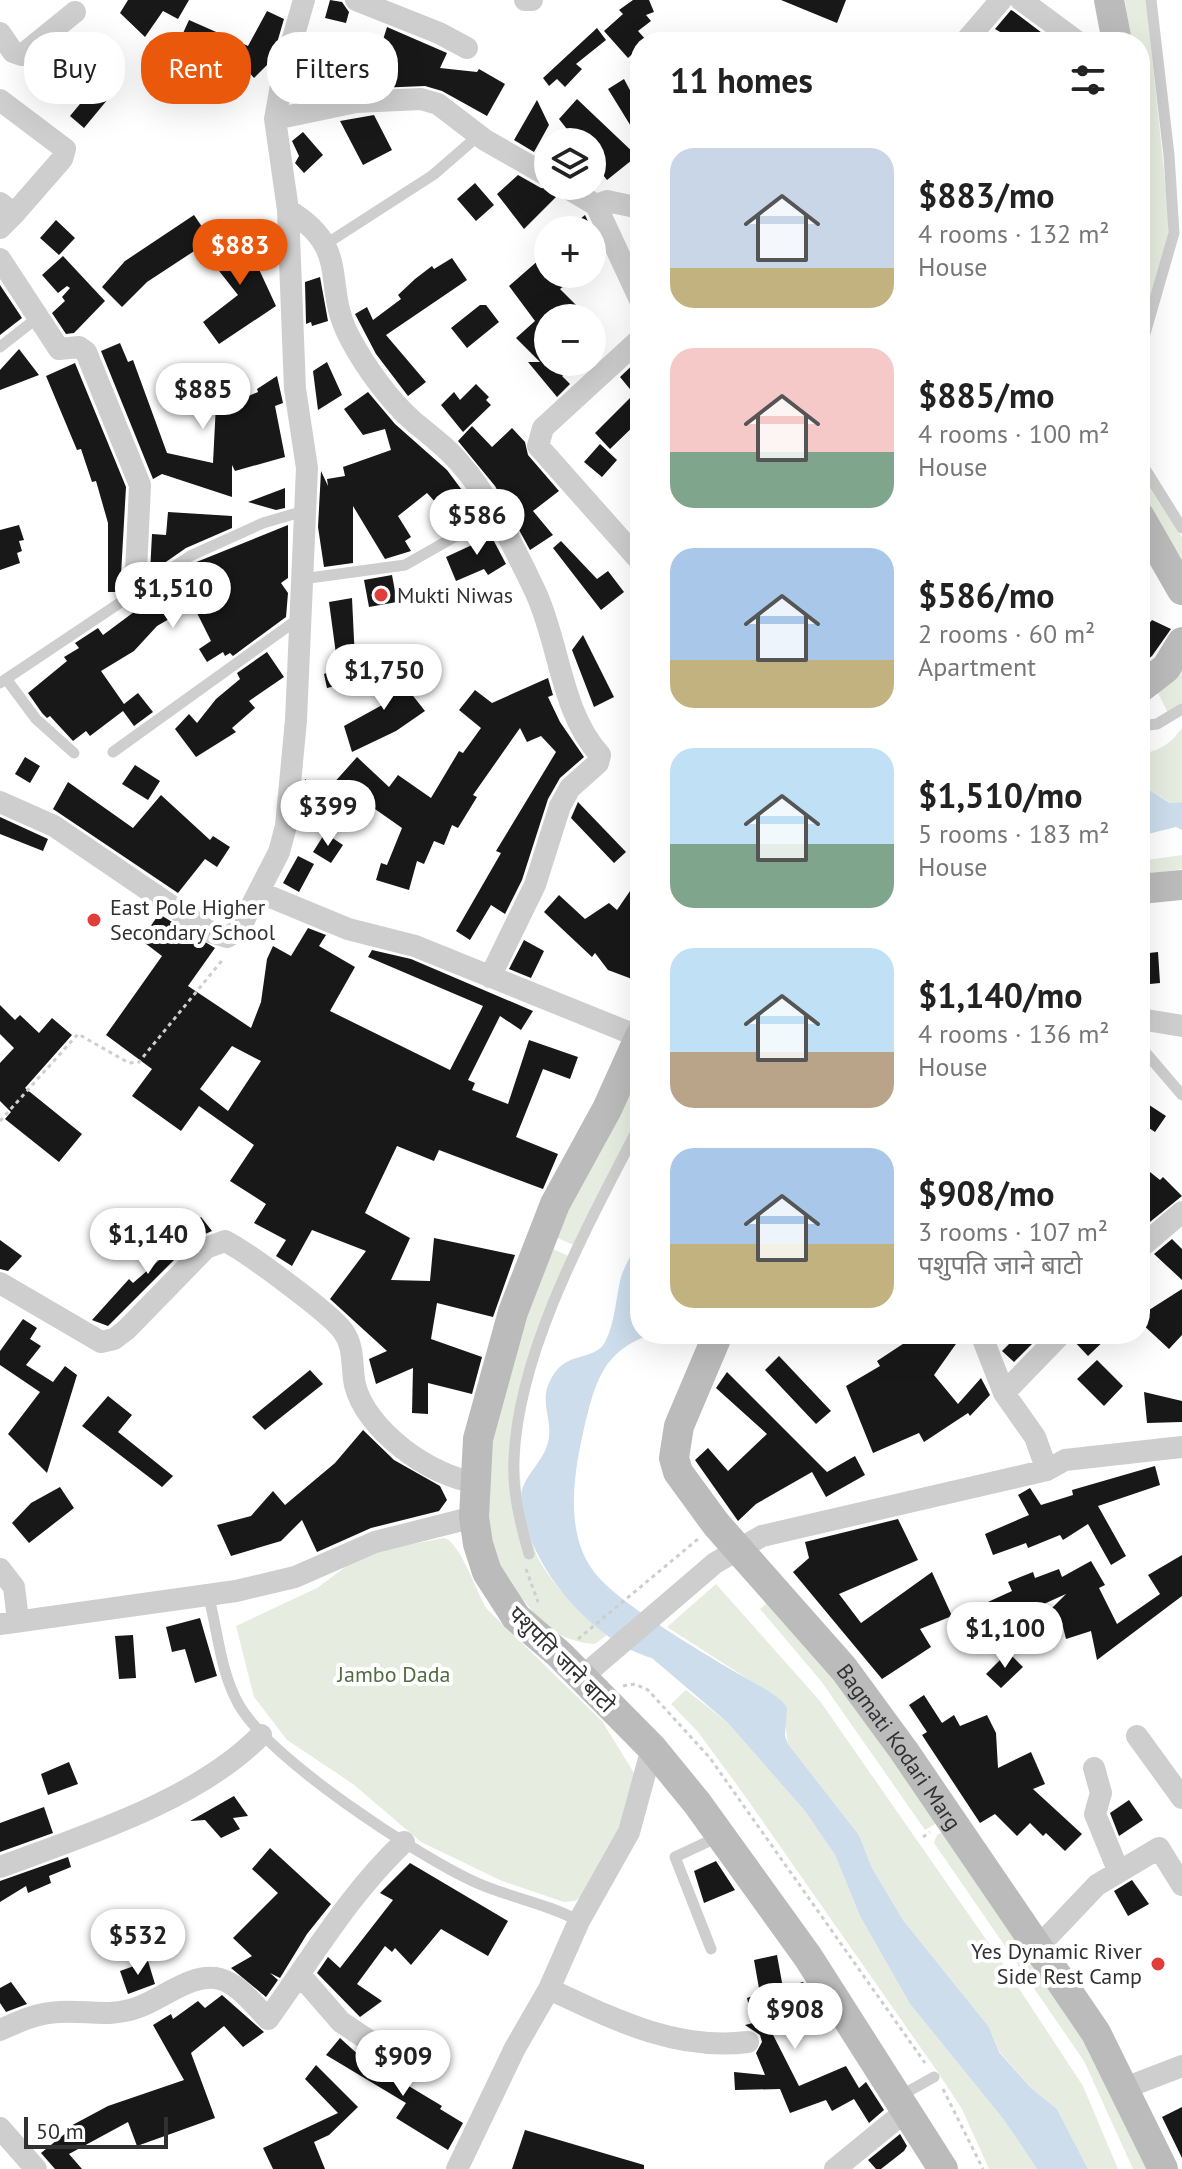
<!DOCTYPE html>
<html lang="en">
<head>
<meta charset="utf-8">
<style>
  :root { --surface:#fff; --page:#f2f2f2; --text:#222; --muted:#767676; --accent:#ea580c }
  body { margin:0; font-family:"PT Sans","Noto Sans Devanagari",sans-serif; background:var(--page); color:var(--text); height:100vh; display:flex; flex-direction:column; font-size:30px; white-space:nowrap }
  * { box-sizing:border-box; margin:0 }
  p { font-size:26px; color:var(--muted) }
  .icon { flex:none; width:44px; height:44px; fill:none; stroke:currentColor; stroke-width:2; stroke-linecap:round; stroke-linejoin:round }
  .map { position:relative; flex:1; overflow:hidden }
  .details { position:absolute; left:630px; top:32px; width:520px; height:1312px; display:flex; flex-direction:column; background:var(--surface); border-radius:32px; box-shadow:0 8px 32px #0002 }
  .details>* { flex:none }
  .hud { position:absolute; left:24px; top:32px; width:486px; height:72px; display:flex; gap:16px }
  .fabs { position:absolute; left:534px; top:128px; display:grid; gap:16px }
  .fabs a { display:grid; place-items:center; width:72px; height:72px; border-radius:50%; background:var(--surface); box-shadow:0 8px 32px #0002; font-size:40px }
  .scale { position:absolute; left:24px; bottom:20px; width:144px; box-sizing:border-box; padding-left:8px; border:4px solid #313131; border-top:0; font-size:22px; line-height:28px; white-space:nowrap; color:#313131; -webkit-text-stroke:6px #fff; paint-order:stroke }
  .price { position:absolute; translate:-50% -68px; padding:0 18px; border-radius:28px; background:#fff; color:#222; font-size:26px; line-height:52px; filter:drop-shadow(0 2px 4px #0008) }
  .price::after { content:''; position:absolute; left:50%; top:48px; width:24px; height:18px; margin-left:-12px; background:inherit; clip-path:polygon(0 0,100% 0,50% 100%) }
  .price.on { background:var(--accent); color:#fff }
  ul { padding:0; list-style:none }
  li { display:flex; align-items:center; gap:24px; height:200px; padding:0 40px }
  li span { display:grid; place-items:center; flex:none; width:224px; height:160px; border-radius:24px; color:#555 }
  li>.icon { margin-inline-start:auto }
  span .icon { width:96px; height:96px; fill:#fffc; stroke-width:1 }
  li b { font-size:34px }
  h2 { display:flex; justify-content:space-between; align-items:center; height:96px; padding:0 40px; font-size:34px }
  .pill { padding:0 28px; border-radius:32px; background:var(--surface); box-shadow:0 8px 32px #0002; font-size:28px; line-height:72px }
  .pill.on { background:var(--accent); color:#fff }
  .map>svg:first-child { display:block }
  .green { fill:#e6ede0 }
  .water { fill:#cdddec }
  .building { fill:#181818; fill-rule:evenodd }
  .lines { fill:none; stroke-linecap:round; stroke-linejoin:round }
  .path { stroke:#cecece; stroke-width:3; stroke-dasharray:4 4; stroke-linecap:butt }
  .lane { stroke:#cecece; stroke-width:11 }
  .street { stroke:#cecece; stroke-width:22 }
  .secondary { stroke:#bbb; stroke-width:30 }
  .poi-dot { fill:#e03d3b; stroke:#fff; stroke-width:3 }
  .labels { text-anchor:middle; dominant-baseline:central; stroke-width:8; stroke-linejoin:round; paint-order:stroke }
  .poi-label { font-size:22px; fill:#313131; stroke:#fff; text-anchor:start }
  .street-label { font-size:22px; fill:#313131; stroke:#fff }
  .park-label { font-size:22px; fill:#506c3f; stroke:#fff }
</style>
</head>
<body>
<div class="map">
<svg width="1182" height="2169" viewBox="0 0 1182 2169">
  <rect width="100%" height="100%" fill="#fff"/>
  <path class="green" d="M1125,0H1146L1168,209V237L1148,309L1140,307L1145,223L1140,42H1131Z
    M1140,470L1182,537V559L1140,494Z
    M1182,671V703L1168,713L1158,693Z
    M1182,728V802L1171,803L1140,784V755C1159,750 1170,745 1182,728Z
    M1182,855V869L1140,876V861Z
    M640,1066V1114L576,1246L553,1236Z
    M548,1247L571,1257C541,1343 502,1430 528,1523C531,1534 533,1548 538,1558C554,1588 582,1613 607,1635L595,1644C563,1642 544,1627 525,1602C518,1593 507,1584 502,1573C458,1487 522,1334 548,1247Z
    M444,1538C460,1541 476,1592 487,1609L602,1721L634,1773L627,1821L589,1891L575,1901L564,1902L502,1881L421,1842L353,1784L287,1740L254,1697L236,1626L317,1588L352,1562L390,1548Z
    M716,1584L820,1701L999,1958L1083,2086L1118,2169H1088L1057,2109L1031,2088L999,2051L989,2027L903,1920L872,1868L859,1835L788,1744L782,1701L667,1627Z
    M769,1601L831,1673L937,1823L925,1830L821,1681L760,1609Z
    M686,1690L727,1722L805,1811L835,1855L860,1916L910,2004L1004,2120L1037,2169H989L962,2109L937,2071L740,1789L698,1732L671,1704Z
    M942,1832L1083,2039L1147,2169H1133L1084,2061L934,1843L937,1835Z"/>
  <path class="water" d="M1140,784L1170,803L1182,802V830L1176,827L1140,836Z
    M640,1239V1334H652C606,1350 597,1376 586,1420C575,1466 563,1528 592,1569C613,1600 691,1645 725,1666C744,1678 765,1687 782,1701L787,1708L785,1736L788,1744L859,1835L872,1868L903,1920L989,2027L999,2052L1031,2088L1057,2109L1088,2169H1037L1004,2120L910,2004L860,1916L835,1855L805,1811L727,1722L652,1658C595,1642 533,1571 524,1514C523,1507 520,1497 522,1490C527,1473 544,1460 548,1442C554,1418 537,1402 552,1377C567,1350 594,1362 605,1342C615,1324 616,1296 621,1277C625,1264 634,1251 640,1239Z"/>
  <path class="building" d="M128,0H189L178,19L163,11L145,37L120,13Z
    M330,0L342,2L349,12L346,23L325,18Z
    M633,0H649L654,12L646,15L651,21L638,31L647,41L640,42V47L628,58L604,31L623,14L619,10Z
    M781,0H846L837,23Z
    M1011,10L1013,11L1054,42H1017L995,29Z
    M267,11L284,19L272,60L254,78L232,53L225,68L189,94L173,79L208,54L179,42L189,20L248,46Z
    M387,27L447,53L440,68L477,72L479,69L505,84L487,116L442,91L425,86L352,89L355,60L376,62Z
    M597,28L606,40L576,64L582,69L565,87L557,79L549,86L543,78Z
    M94,57L107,71L90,86L78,72Z
    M624,79L640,109V141L608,89Z
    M94,87L108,99L84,128L70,116Z
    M577,99L637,156L607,180L592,161V142H577L559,119Z
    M537,100L549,125L534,152L514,140Z
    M374,115L392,150L363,165L340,121Z
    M303,132L323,155L304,173L295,163L299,156L292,141Z
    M518,175L541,188L551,189L556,197L524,229L497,194Z
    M475,183L494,205L476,221L457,199Z
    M194,215L211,240L147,282L122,307L102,287L125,261Z
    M585,215L603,254L592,260V230H567Z
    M56,220L75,238L59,255L40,238Z
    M266,235L274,252L257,265L276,306L219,344L203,322L238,295L205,253L230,237L243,255Z
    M548,252V274H580L560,289L589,318H548V362H562L569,370L562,376L570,384L557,397L528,362H540L516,338L535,321L509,286Z
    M63,256L105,301L74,333L66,334L52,313L65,301L62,297L70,288L67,286L58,293L42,275Z
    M452,258L467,280L386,335L426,382L408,396L376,354L355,314L367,307L373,320L401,299L398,295L415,279L432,266L434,269Z
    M320,277L328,321L312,326L311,322L306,324L305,282Z
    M0,285L22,318L0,335Z
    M480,305H486L499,322L467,348L451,328Z
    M120,343L128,362L133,360L167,453L213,463L216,404L228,405L258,392L257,389L277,376L283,403L275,406L285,457L235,471L232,465V497L162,474L153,479L101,351Z
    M19,349L39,375L0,390V370Z
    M640,358V420L610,449L595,433L634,394L620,377Z
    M327,362L342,395L318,410L313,371Z
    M75,363L126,487L120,592H108V523L96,481L92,482L81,449L77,450L46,376Z
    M476,384L489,397L486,400L491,405L463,432L441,405L454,392L460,400Z
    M368,392L395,424L447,470L479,513L457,526L427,493L398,516L411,537L405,541L411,551L385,559L353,506V563L324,567L318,527L321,471L328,486L327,479L345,476L343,467L391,450L385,429L363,435L344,409Z
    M472,426L492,447L512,428L525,442L528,455L559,491L533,511L553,535L530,550L495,486L458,441Z
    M600,444L617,460L602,477L584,462Z
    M285,488V508L276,510L248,502Z
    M168,512L232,516V528L186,548L150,573L152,534L166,535Z
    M19,525L24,540L19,541L22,551L17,553L20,563L0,570V530Z
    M288,525V578L281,583L288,593L286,617L233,656L230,653L225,656L223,652L207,662L199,649L211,641L193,605L157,626L134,651L101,671L124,704L138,693L153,712L134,726L123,711L90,736L86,731L73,741L50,716L47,718L42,713L28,693L67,661L64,657L79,648L75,643L98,628L103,635L142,606L151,592L194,563Z
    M487,528L506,564L488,575L484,569L456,581L446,557L472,545L467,539Z
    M561,541L597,579L608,571L624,592L601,610L553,548Z
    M392,575L397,602L369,607L364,580Z
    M352,598L356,681L327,688L324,674L338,669L329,602Z
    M1152,620L1171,629L1152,656L1140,665V634Z
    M583,635L614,697L594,707L572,650Z
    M267,652L284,677L249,701L255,708L232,728L236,732L196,757L175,729L189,714L197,723L216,699L240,679L237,673Z
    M387,666L402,692L406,687L425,711L396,731L352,752L344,726L384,704L369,676Z
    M548,678L553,695L548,697L560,722L584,757L560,778L548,799L522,880L505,914L491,905L470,940L456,931L501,853L496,851L556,752L541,736L527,742L520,728L473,795L477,797L458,828L452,825L444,845L434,841L424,864L417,861L409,890L376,880L381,863L387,865L402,828L365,802L359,809L332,785L357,757L389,787L398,775L431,798L459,751L463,753L481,728L459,710L475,690L492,703Z
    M25,757L40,766L30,783L15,774Z
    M135,765L160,781L148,800L122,784Z
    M305,779L332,799L323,822L301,811Z
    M68,782L133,828L161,795L210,840L213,836L230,847L217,867L205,859L178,893L53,809Z
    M578,802L626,852L614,863L571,818Z
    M0,817L48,839L43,851L0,834Z
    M325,833L343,845L331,863L313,852Z
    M298,856L314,864L299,892L283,883Z
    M630,891L640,897V982L608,970L595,953L592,957L544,912L559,895L585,919L609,903L617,910Z
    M159,914L215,948L188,986L251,1028L261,1002L267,959L273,946L291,956L308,928L326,935L319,946L355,967L330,1011L450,1070L483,1006L368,957L372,950L411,959L533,1011L521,1030L500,1016L468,1080L475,1083L472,1090L508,1104L529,1040L578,1057L570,1079L543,1069L516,1137L558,1154L543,1189L439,1150L434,1161L397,1146L365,1213L410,1238L391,1280L430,1281L434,1238L515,1255L493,1317L437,1303L431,1339L482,1357L472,1394L428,1383V1414L412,1413L413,1368L376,1384L369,1359L387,1351L330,1299L366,1251L312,1230L292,1266L276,1256L286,1240L254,1223L266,1204L230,1181L254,1145L199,1106L181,1131L132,1096L152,1069L106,1035L162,956L141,940ZM232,1046L261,1061L228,1111L200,1089Z
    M524,940L544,951L531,978L509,969Z
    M1158,952L1160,983L1140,985V954Z
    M0,1005L15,1020L20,1015L39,1033L52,1018L72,1035L25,1088L82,1134L59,1162L5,1119L11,1112L0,1101V1063L14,1048L0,1034Z
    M1140,1099L1166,1116L1155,1132L1140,1122Z
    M1140,1164L1160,1180L1163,1177L1182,1196L1140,1230Z
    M201,1217L212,1231L196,1238L108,1326L92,1320L129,1279L133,1283L164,1256Z
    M1172,1239L1182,1249V1280L1154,1254Z
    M0,1240L22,1256L8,1271L0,1269Z
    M1182,1289V1335L1169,1349L1140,1322V1300L1149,1310Z
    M23,1319L37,1328L30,1339L41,1346L26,1365L53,1382L65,1366L77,1375L47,1473L8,1434L40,1392L0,1365V1351Z
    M918,1334H963L934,1375L958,1404L981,1378L990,1395L970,1416L968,1413L924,1442L919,1433L873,1453L846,1386L880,1366L877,1361Z
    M996,1334H1042L1014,1362L1002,1351L1009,1344Z
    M1075,1334H1111L1088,1356L1073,1340Z
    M779,1356L831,1411L816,1424L765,1370Z
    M1097,1360L1123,1386L1104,1406L1077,1379Z
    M310,1370L323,1384L265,1430L252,1417Z
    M727,1372L827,1472L855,1456L865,1475L826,1497L812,1472L756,1504L738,1521L695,1460L708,1448L728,1471L767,1434L716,1388Z
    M1144,1392L1182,1401V1422L1147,1423Z
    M108,1396L132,1415L118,1432L173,1476L162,1487L82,1426Z
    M363,1430L394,1460L440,1486L447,1500L439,1511L371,1528L317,1552L302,1520L281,1541L231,1556L217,1525L251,1516L273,1491L285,1505L335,1463Z
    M1155,1466L1160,1485L1098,1506L1126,1556L1111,1565L1088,1524L1063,1540L1060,1535L1028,1548L1026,1543L993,1555L985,1534L1029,1515L1018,1495L1030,1488L1041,1505L1073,1495L1072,1490Z
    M60,1487L74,1508L29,1543L12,1523L31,1503Z
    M898,1519L918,1560L839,1594L861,1623L932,1572L952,1616L920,1629L931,1647L882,1679L793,1572L809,1558L805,1542Z
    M1182,1555V1596L1097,1660L1091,1631L1066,1639L1062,1623L1021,1644L1019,1641L1066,1594L977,1634L966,1612L1012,1591L1008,1582L1033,1572L1035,1578L1059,1569L1062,1577L1091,1561L1105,1585L1099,1588L1117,1624L1160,1594L1148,1575Z
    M200,1618L217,1676L195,1683L185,1649L172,1652L166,1627Z
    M133,1635L136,1678L119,1679L115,1636Z
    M1008,1652L1023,1667L1001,1688L986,1674Z
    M924,1695L942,1723L954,1715L960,1726L987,1715L996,1733L998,1768L1031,1752L1045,1784L1033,1789L1082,1834L1065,1851L1046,1833L1043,1836L1030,1823L1017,1836L995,1814L980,1823L922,1735L927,1732L909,1705Z
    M69,1762L78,1784L48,1795L41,1774Z
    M234,1796L248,1816L233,1818L240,1829L221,1838L205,1820L190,1821Z
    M1129,1800L1143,1820L1119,1836L1110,1813Z
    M44,1807L53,1833L0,1852V1823Z
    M270,1848L331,1904L307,1934L280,1978L270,1973L278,1980L266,1997L231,1968L252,1956L233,1938L278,1893L252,1869Z
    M68,1857L71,1867L49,1876L51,1883L28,1893L26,1886L0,1902V1881Z
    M716,1861L735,1890L704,1903L694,1871Z
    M410,1863L508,1921L488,1956L441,1929L411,1965L395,1948L392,1952L385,1946L357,1984L382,2001L360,2017L317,1973L328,1957L340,1968L393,1900L380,1893Z
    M1132,1880L1149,1904L1128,1916L1114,1891Z
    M777,1955L783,1988L803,1982L817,2005L755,2023L766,2021L799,2086L846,2066L859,2088L866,2082L884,2110L869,2123L854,2099L832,2111L826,2100L790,2113L780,2089L735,2090L734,2072L765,2075L756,2053L762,2042L760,2035L745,2025L753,2023L747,1998L760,1994L754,1960Z
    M148,1961L155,1984L128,1994L120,1971Z
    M11,1982L27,2004L6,2012L0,2003V1988Z
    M222,1995L264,2032L243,2047L224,2026L191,2053L215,2118L137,2146L128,2122L69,2154L82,2169H55L41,2153L67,2132L65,2129L108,2106L184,2080L153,2025L171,2014L173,2019L198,2001L205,2008Z
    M340,2038L362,2058L442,2106L440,2109L463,2123L448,2150L396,2118L406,2103L326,2055Z
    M316,2065L358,2107L329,2135L314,2142L325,2169H273L263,2148L338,2113L305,2079Z
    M1182,2107V2158L1162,2117Z
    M525,2130L644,2165V2169H512Z
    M900,2134L907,2146L904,2151L881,2169H876L868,2160Z"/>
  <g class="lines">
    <path class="path" d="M0,1121L78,1034L129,1063L139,1062L224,958
      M526,1569L538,1602
      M578,1639L698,1539
      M623,1686L635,1684L648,1690L710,1758L925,2063
      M923,1837L930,1832
      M943,2089L983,2169"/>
    <path class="lane" d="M326,244L433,175L478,136
      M0,347L37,318
      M1140,351L1174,233L1169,155L1151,0
      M1140,461L1182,528
      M302,579L405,565L493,515
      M7,680L36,719L74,753
      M0,683L190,556L263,523L304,511
      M1140,726L1157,724L1182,709
      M113,752L301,617
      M1140,1046L1182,1095
      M529,1554C520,1523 512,1490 514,1458C519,1347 590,1222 640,1124
      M208,1594C218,1631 220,1672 239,1705C271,1760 417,1856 477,1883C511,1898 546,1903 579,1921
      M711,1949L675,1857L720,1836
      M900,2096L934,2077"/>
    <path class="street" d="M356,0L439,33L467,48
      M525,0H532
      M1021,0L1078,42
      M0,33L13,52L22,55L75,12
      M965,42L1001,0
      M0,100L65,149L62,159L14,214
      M275,119L356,102L421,99L438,104L485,140L548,176
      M564,186L596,205L640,300
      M0,203L14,214L0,228
      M596,205L607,201L640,208
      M288,210C354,250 320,285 351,340C366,368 390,401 414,422C431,436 449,449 463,467C489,496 519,557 536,593C560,646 561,712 600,755L598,763L570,788L560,806L535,885L490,977
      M0,259L59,349L79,347L86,352L140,485L135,594
      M640,339L543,428L538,446L640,561
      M0,802L54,826L210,932L227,937L239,930L279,852L286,826L296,720L307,468L295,389L288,210L275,119L284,69L304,0
      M261,893L348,929L415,946L640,1037
      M1140,1019L1182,1026
      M1140,1248L1182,1212
      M0,1283L101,1342L114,1339L126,1330L206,1248L225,1241C247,1252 330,1313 343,1331C355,1347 351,1367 355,1385C366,1430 430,1476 474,1482
      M981,1334L1004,1393
      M1047,1470L1035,1437L1004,1393L1061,1334
      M0,1569L14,1587L18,1620
      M0,1624L236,1591L295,1577L375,1542L474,1517
      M582,1677L715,1563L762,1536L1047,1470L1065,1460L1182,1447
      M1137,1736L1182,1798
      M1094,1768L1101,1793L1095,1814L1118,1870
      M0,1867C84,1836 198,1800 261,1735
      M1038,1947L1097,1885L1159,1848L1182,1885
      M301,1976L341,2022L374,2044
      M549,1989C613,2019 676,2051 748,2042
      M0,2030C20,2021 37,2013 59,2012C87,2010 110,2018 139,2007C164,1998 192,1972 220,1979C239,1984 255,2006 268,2019C312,1958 349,1894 404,1842
      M1125,2088L1182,2066
      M0,2128L36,2169
      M457,2169L515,2048L549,1989L579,1921L629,1832L652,1748
      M835,2169L907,2110"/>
    <g class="secondary">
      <path d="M1109,0L1117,42"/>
      <path d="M1140,517L1182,590"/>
      <path d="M1140,688L1166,668L1182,642"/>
      <path d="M1140,889L1182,885"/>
      <path d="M640,1036L607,1109L555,1204L513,1312L478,1439L474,1517L478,1544L487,1572L516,1617L559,1654L652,1748L697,1803L808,1957L943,2169"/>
      <path id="s1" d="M718,1334L679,1426L674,1458L678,1472L716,1524L844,1669L904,1751L1096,2033L1163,2169"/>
    </g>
  </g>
  <g class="poi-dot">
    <circle cx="381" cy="595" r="8"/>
    <circle cx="94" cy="920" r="8"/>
    <circle cx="1158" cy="1964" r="8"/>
  </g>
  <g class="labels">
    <g class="poi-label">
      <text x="397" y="595">Mukti Niwas</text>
      <text x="110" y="907">East Pole Higher<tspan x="110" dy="25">Secondary School</tspan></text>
      <text x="1142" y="1951" text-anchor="end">Yes Dynamic River<tspan x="1142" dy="25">Side Rest Camp</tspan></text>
    </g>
    <g class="street-label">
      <text transform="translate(562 1659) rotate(45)">पशुपति जाने बाटो</text>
      <text stroke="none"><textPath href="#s1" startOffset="500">Bagmati Kodari Marg</textPath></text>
    </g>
    <g class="park-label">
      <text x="394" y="1674">Jambo Dada</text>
    </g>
  </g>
</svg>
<div class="fabs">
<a><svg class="icon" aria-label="layers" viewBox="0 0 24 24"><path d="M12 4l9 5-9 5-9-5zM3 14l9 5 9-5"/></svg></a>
<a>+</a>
<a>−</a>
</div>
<div class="scale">50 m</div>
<b class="price on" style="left:240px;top:287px">$883</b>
<b class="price" style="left:203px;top:431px">$885</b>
<b class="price" style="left:477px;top:557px">$586</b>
<b class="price" style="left:173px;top:630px">$1,510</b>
<b class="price" style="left:384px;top:712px">$1,750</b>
<b class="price" style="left:328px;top:848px">$399</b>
<b class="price" style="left:148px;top:1276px">$1,140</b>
<b class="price" style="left:1005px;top:1670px">$1,100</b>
<b class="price" style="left:138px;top:1977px">$532</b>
<b class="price" style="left:795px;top:2051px">$908</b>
<b class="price" style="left:403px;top:2098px">$909</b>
<div class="hud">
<a class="pill">Buy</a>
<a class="pill on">Rent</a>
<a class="pill">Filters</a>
</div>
<section class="details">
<h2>11 homes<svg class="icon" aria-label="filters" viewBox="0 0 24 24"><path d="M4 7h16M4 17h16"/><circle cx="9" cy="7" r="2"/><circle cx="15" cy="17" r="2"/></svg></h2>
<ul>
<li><span style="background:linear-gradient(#c9d6e8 75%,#c2b280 0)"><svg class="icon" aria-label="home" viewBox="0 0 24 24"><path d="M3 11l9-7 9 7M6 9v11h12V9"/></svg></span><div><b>$883/mo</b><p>4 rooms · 132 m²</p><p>House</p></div></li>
<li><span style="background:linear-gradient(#f6c9c9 65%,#7fa58c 0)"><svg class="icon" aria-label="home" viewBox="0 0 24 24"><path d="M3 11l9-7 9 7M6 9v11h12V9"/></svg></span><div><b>$885/mo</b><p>4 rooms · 100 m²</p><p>House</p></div></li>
<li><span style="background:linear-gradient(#a9c7e8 70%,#c2b280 0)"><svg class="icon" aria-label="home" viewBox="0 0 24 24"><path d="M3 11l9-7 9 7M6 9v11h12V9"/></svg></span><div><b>$586/mo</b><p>2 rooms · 60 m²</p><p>Apartment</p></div></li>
<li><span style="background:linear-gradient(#bfe0f5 60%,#7fa58c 0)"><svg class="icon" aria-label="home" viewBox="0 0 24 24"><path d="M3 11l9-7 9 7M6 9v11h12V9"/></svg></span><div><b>$1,510/mo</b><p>5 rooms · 183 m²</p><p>House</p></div></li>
<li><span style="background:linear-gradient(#bfe0f5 65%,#b9a48a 0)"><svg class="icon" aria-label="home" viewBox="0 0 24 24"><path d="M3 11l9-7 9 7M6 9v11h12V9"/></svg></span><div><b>$1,140/mo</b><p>4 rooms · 136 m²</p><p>House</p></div></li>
<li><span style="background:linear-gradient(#a9c7e8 60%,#c2b280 0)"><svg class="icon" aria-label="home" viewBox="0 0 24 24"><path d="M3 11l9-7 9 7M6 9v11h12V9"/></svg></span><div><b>$908/mo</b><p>3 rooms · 107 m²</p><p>पशुपति जाने बाटो</p></div></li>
</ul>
</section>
</div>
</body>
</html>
